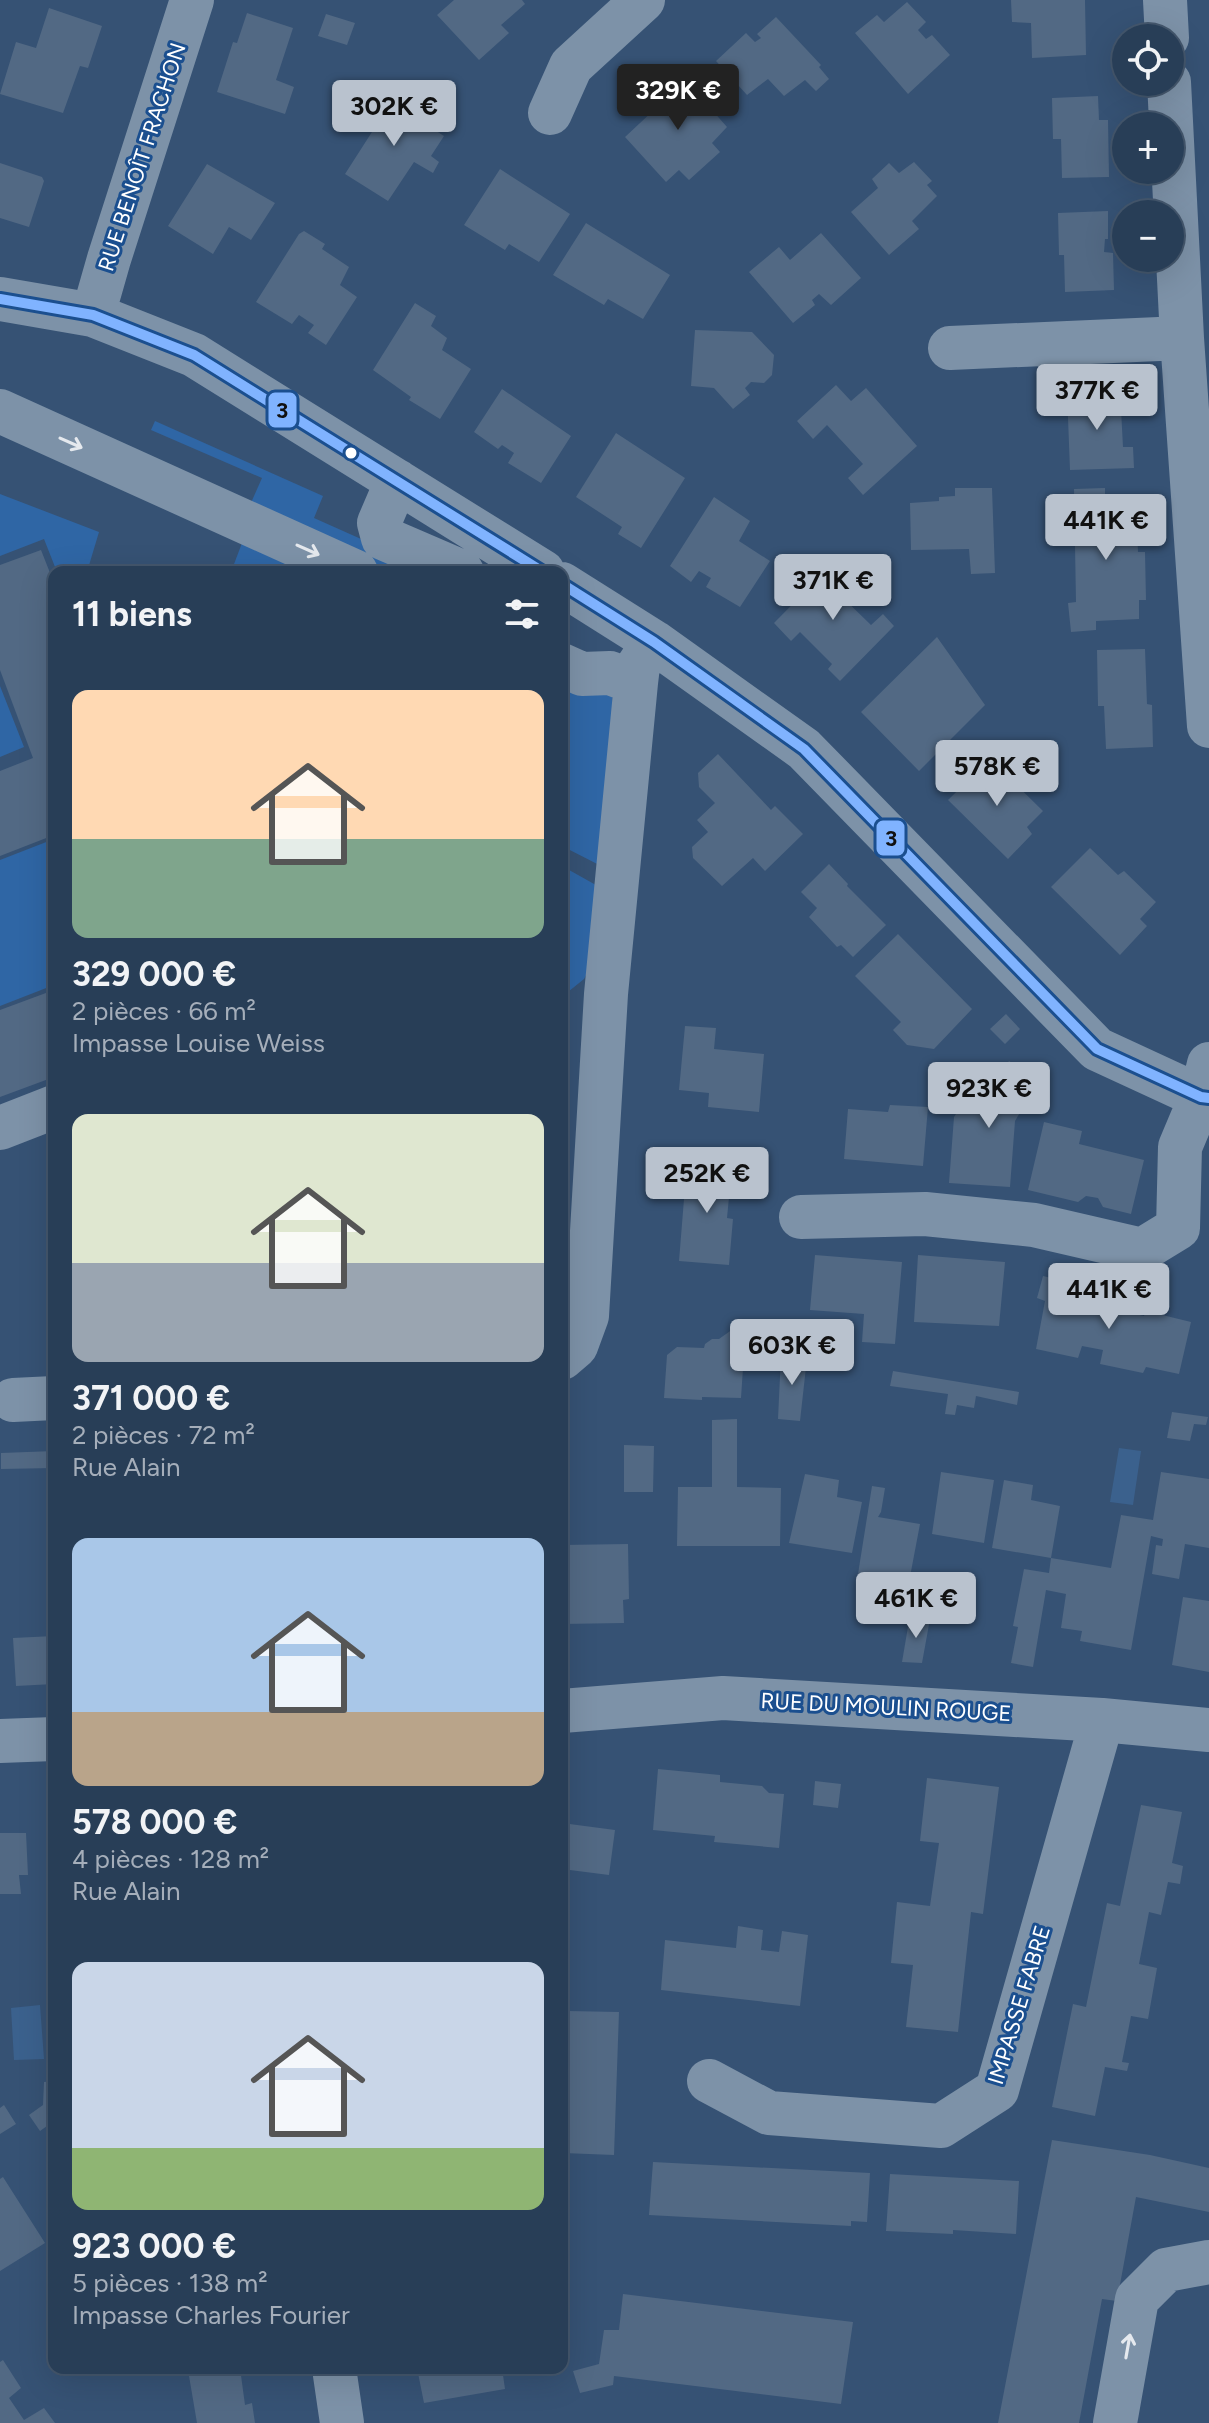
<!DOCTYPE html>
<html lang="fr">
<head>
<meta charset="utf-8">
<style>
  :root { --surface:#283e57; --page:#30455d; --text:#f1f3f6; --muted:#a5aeba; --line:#44576d; --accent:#b9c2ce }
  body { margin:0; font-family:Figtree,sans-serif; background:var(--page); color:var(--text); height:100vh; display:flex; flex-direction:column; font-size:30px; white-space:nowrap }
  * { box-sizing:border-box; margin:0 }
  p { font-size:26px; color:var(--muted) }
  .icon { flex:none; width:44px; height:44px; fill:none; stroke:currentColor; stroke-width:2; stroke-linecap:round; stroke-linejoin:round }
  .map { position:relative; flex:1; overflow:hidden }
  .side { position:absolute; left:48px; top:566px; width:520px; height:1808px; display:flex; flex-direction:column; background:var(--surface); border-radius:16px; box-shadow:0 8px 32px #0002,0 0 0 2px var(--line) }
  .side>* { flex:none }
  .controls { position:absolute; left:1112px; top:24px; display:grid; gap:16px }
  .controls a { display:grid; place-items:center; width:72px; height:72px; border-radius:50%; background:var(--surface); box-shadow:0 8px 32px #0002,0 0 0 2px var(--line); font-size:40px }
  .price { position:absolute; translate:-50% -68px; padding:0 18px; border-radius:8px; background:var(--accent); color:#111; font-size:26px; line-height:52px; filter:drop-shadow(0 2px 4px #0008) }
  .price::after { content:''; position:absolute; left:50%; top:48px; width:24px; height:18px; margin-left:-12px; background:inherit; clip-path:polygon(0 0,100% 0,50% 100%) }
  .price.current { background:#222; color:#fff }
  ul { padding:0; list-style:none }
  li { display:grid; align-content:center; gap:16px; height:424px; padding:0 24px }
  li span { display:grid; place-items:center; height:248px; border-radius:16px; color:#555 }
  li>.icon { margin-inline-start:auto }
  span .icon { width:144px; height:144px; fill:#fffc; stroke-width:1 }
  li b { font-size:34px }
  h2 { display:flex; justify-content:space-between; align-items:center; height:96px; padding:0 24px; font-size:34px }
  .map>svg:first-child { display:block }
  .green { fill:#2f66a5 }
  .water { fill:#3b618d }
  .building { fill:#526984 }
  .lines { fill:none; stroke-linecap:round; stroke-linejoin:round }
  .minor { stroke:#7d92a8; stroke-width:44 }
  .bus-1-casing { stroke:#1b4f8f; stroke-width:16 }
  .bus-1 { stroke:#80b3ff; stroke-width:10 }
  .oneway { stroke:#e5e9ee }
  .bus-dot { fill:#fff; stroke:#1b4f8f; stroke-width:3 }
  .labels { text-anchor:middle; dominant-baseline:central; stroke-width:6; stroke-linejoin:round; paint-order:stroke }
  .street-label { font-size:22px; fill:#fff; stroke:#1b4f8f }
  .line-badge { stroke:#1b4f8f; stroke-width:3 }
  .pale-badge-label { font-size:22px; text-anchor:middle; font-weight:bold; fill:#111 }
</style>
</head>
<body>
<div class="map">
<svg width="1209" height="2423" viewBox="0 0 1209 2423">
  <rect width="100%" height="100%" fill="#365274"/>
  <path class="green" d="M155,421L323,496L314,518L435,572H390L261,513L250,505L262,478L151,430Z
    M0,494L99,532L87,572H57L44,539L0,556Z
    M242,543L306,572H231Z
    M562,675L613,685L607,869L562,846Z
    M0,686L24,747L0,757Z
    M54,839V985L0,1006V860Z
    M562,866L603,889L595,959L584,979L563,996L562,965L568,962L562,947Z"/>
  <path class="water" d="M1119,1448L1141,1451L1133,1505L1110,1502Z
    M40,2005L44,2059L14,2060L11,2008Z"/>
  <path class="building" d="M454,0H522L525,4L501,25L509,33L479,60L437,15Z
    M1011,0H1085L1086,55L1032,58L1031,23L1012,22Z
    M907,2L926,22L918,30L926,39L932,35L950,55L908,94L855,33L877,15L884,22Z
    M49,8L102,26L88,68L80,66L63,113L0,94L16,42L36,48Z
    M247,13L293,28L276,80L294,87L285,114L217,92L233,42L237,43Z
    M326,14L355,23L347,45L318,36Z
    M776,17L821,65L819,67L829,79L816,91L805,80L784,96L768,79L747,95L716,61L746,33L755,42L761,38L757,34Z
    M682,76L727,127L712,143L720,152L689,180L679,170L666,182L625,137L655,109L649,102L666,85L668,87Z
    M385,88L404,99L399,107L444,136L431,156L439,162L433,173L414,162L388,201L345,174L379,121L369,114Z
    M1098,96L1099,120H1108L1109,177L1062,178L1061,139H1053L1052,98Z
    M914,162L932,181L927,185L937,196L912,221L919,229L889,255L851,212L878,188L872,179L889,163L899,173Z
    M0,163L42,177L44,181L29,227L0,218Z
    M207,164L275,203L251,240L229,227L213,254L168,226Z
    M500,169L570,214L539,262L509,244L505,250L464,225Z
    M1108,211V239H1105L1104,252L1113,253L1114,290L1065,292L1064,255H1059L1058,213Z
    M586,223L670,275L643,319L608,299L604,305L553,275Z
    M304,231L325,244L322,249L349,267L340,285L357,297L326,345L308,333L314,325L299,315L292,324L256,302L299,234Z
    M821,233L861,278L831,305L819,294L812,300L815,305L793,323L749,272L779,247L790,260Z
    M415,303L436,316L431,326L447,338L442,350L471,369L440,419L409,400L411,397L373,370Z
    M695,330L752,332L774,355L772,375L764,383L751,382L745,388L750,395L733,409L714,388L691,386Z
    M836,385L851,401L866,388L917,446L863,495L848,478L863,464L827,425L813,439L797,421Z
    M502,389L571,436L541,483L508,463L514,453L502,445L498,449L474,432Z
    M1120,390L1123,447H1133L1134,468L1070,470L1067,392Z
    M616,433L685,478L641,548L618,534L622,527L576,497Z
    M955,488H992L995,573L971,574L969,549L911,550L910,503L939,501V497L955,496Z
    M1105,488V507L1136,506L1138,552H1145L1146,600H1139V619L1096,621V630L1071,632L1068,603L1076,602L1074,489Z
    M714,497L750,521L739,541L770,561L740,607L706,587L711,578L699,571L691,582L670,566Z
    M41,550L54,583V835L0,856V771L33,758L0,670V565Z
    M838,558L853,572L836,591L871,625L883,614L894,626L840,681L828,669L832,664L800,632L791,641L774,623Z
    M937,637L985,705L919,771L861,712Z
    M1145,649L1147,704L1152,705L1153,747L1106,749L1104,706H1098L1097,650Z
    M718,754L771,810L775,806L803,834L765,871L753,858L722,886L693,858L692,847L708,832L697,820L715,803L699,787L698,773Z
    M990,759L1043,811L1027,827L1032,834L1008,859L948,800Z
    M1090,848L1118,875L1124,871L1156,902L1140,919L1147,926L1120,955L1051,887Z
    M829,864L848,884L847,886L886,925L853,957L841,945L837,947L809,917L817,908L801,892Z
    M898,934L972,1009L934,1049L907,1045L893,1030L901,1022L855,976Z
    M54,990V1077L0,1097V1010Z
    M1006,1014L1020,1029L1005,1044L990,1029Z
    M685,1026L716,1028L714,1049L764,1054L759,1112L708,1107L709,1093L679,1090Z
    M1009,1061L1035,1078L1029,1089L1033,1091L1015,1121L1010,1187L949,1183L954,1117L970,1093L982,1095L997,1069L1002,1072Z
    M890,1105L928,1107L923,1166L844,1159L848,1109L888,1112Z
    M1044,1122L1082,1131L1079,1144L1144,1160L1131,1214L1103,1207L1098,1198L1086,1196L1078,1202L1028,1190Z
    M687,1162L732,1166L727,1218L733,1219L729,1265L679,1261Z
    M815,1255L902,1262L895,1344L862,1342L864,1314L810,1310Z
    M918,1255L1005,1262L999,1326L914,1322Z
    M1043,1276L1073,1283L1071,1297L1091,1303L1093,1297L1115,1301L1113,1309L1144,1316L1146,1311L1191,1322L1179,1374L1146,1367L1143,1373L1100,1364L1103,1350L1082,1346L1078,1358L1036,1349L1045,1301L1037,1298Z
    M740,1324L763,1352L743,1368L741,1398L702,1397V1400L664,1398L667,1355L677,1347L704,1348L705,1344L712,1339H719Z
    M781,1355L807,1358L800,1421L778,1419Z
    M893,1371L1019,1392L1017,1405L976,1396L974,1408L957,1405L955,1415L945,1414L948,1394L890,1386Z
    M1172,1412L1208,1417L1206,1425L1194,1424L1190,1441L1167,1438Z
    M737,1419V1487L781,1488L780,1546H677L678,1487H712V1420Z
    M624,1445L654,1446L653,1492H624Z
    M54,1451V1468L1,1469V1453Z
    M941,1472L994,1480L984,1543L932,1534Z
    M1161,1472L1209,1479V1548L1185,1544L1179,1579L1152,1574L1156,1545L1162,1546L1163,1539L1151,1536L1131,1650L1080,1641L1082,1631L1061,1628L1066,1594L1046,1590L1033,1667L1011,1663L1018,1627L1013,1626L1024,1569L1049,1573L1051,1558L1111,1568L1121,1515L1153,1520Z
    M805,1474L839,1480L837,1497L862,1502L852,1553L789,1543Z
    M1004,1480L1033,1485L1031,1500L1060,1506L1051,1558L992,1548Z
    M872,1486L885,1488L881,1512L878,1517L920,1524L909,1582L858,1574Z
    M628,1544L629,1599L623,1600L624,1623L562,1624V1545Z
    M1183,1597L1209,1601V1672L1172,1665Z
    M910,1615L930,1619L922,1663L902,1662Z
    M54,1636V1684L16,1686L13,1638Z
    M658,1769L720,1775V1782L762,1786L769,1793L784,1794L779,1848L714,1842L715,1836L653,1830Z
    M927,1778L999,1787L983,1914L971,1912L958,2032L906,2027L913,1965L891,1963L897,1902L930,1906L939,1843L920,1841Z
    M815,1781L841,1784L838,1808L813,1805Z
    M1141,1805L1182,1812L1172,1863L1183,1866L1180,1884L1168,1882L1161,1915L1149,1912L1139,1964L1157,1968L1148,2019L1131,2016L1122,2062L1129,2063L1127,2071L1105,2067L1095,2116L1052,2107L1073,2004L1086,2007L1107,1903L1120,1906Z
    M562,1823L615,1830L609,1875L562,1869Z
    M0,1833H26L28,1875H19L21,1894H0Z
    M738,1926L763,1930L761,1950L779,1952L782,1931L808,1935L800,2006L661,1990L665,1940L736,1948Z
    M568,2011L619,2012L614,2155L563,2153Z
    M54,2081V2121L40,2131L29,2115L43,2105L44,2082Z
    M4,2105L16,2124L0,2134V2108Z
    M1052,2140L1150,2155L1209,2168V2212L1136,2197L1117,2301L1102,2299L1079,2423H998Z
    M653,2162L870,2173L867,2222L851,2221V2226L649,2215Z
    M890,2174L1019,2181L1016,2234L953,2230V2234L886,2231Z
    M3,2177L45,2243L0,2271V2179Z
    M623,2294L853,2322L841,2404L614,2376L613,2385L580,2393L573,2371L599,2364L604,2330H619Z
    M3,2360L21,2388L9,2398L24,2420L44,2408L55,2423H0V2362Z
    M199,2368H240L245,2405L252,2403L255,2423H197L188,2370Z
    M417,2368H502L505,2389L424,2403Z"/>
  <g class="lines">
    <path class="minor" d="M1165,0L1167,38
      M1169,82L1182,338L1209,726
      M550,113L571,66L643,0
      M0,299L93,315L194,355L543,572
      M93,315L109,259L192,0
      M950,348L1182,338
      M0,411L356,572
      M397,481L379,523L383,538L462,572
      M562,584L654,642L804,749L1097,1049L1201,1097L1209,1098
      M562,665L582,674L610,673L636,683
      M0,1128L54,1107
      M801,1217L925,1214L1034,1225L1142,1250L1178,1228L1180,1147L1201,1097L1209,1064
      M562,1358L576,1346L587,1316L606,994L636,683L638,666L654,642
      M13,1400L54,1398
      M562,1711L723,1698L1102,1720L1209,1730
      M0,1741L54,1739
      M709,2081L769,2113L941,2126L997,2090L1102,1720
      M334,2368L342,2423
      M1115,2423L1137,2299L1166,2270L1209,2262"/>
    <defs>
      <path id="bus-1" d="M0,299L93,315L194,355L543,572
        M562,584L654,642L804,749L1097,1049L1201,1097L1209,1098"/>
    </defs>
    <use href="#bus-1" class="bus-1-casing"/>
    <use href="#bus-1" class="bus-1"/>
  </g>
  <defs><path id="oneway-shaft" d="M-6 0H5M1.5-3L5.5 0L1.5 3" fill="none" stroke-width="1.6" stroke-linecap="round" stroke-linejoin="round" transform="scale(2)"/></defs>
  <g class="oneway">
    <use href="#oneway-shaft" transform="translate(71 443) rotate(24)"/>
    <use href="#oneway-shaft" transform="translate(308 550) rotate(24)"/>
    <use href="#oneway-shaft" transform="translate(1128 2346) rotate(-80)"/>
  </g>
  <circle class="bus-dot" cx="351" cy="453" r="7"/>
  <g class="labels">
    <g class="street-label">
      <text transform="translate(142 157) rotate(-72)">RUE BENOÎT FRACHON</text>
      <text transform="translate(886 1707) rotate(3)">RUE DU MOULIN ROUGE</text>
      <text transform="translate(1019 2005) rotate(-73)">IMPASSE FABRE</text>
    </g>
  </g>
  <g class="line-badge">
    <rect x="267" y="391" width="31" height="38" rx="8" fill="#80b3ff"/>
    <rect x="875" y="819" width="31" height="38" rx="8" fill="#80b3ff"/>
  </g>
  <g class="pale-badge-label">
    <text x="282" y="418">3</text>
    <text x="891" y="846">3</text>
  </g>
</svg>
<div class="controls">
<a><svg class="icon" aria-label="locate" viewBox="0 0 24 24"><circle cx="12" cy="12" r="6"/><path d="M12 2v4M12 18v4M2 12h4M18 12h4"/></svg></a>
<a>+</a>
<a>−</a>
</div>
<b class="price current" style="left:678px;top:132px">329K €</b>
<b class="price" style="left:394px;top:148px">302K €</b>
<b class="price" style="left:1097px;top:432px">377K €</b>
<b class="price" style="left:1106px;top:562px">441K €</b>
<b class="price" style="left:833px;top:622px">371K €</b>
<b class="price" style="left:997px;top:808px">578K €</b>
<b class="price" style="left:989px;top:1130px">923K €</b>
<b class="price" style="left:707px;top:1215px">252K €</b>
<b class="price" style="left:1109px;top:1331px">441K €</b>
<b class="price" style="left:792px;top:1387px">603K €</b>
<b class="price" style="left:916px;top:1640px">461K €</b>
<section class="side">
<h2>11 biens<svg class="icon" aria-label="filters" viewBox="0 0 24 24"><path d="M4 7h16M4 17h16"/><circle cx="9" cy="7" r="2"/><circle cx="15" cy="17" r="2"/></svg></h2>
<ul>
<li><span style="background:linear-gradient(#ffd9b3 60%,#7fa58c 0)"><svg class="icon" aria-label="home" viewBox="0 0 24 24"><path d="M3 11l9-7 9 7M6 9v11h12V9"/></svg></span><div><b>329 000 €</b><p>2 pièces · 66 m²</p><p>Impasse Louise Weiss</p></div></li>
<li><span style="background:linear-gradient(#dfe7d0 60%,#9aa5b1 0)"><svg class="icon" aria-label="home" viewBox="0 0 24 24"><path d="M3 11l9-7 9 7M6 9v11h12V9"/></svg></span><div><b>371 000 €</b><p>2 pièces · 72 m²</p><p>Rue Alain</p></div></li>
<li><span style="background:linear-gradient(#a9c7e8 70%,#b9a48a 0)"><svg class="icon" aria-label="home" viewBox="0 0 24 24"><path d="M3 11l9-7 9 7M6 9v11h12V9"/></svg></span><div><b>578 000 €</b><p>4 pièces · 128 m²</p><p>Rue Alain</p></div></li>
<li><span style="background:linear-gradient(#c9d6e8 75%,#8fb573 0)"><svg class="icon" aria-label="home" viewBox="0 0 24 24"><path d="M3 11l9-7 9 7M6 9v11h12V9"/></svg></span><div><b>923 000 €</b><p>5 pièces · 138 m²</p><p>Impasse Charles Fourier</p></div></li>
</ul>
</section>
</div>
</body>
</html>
